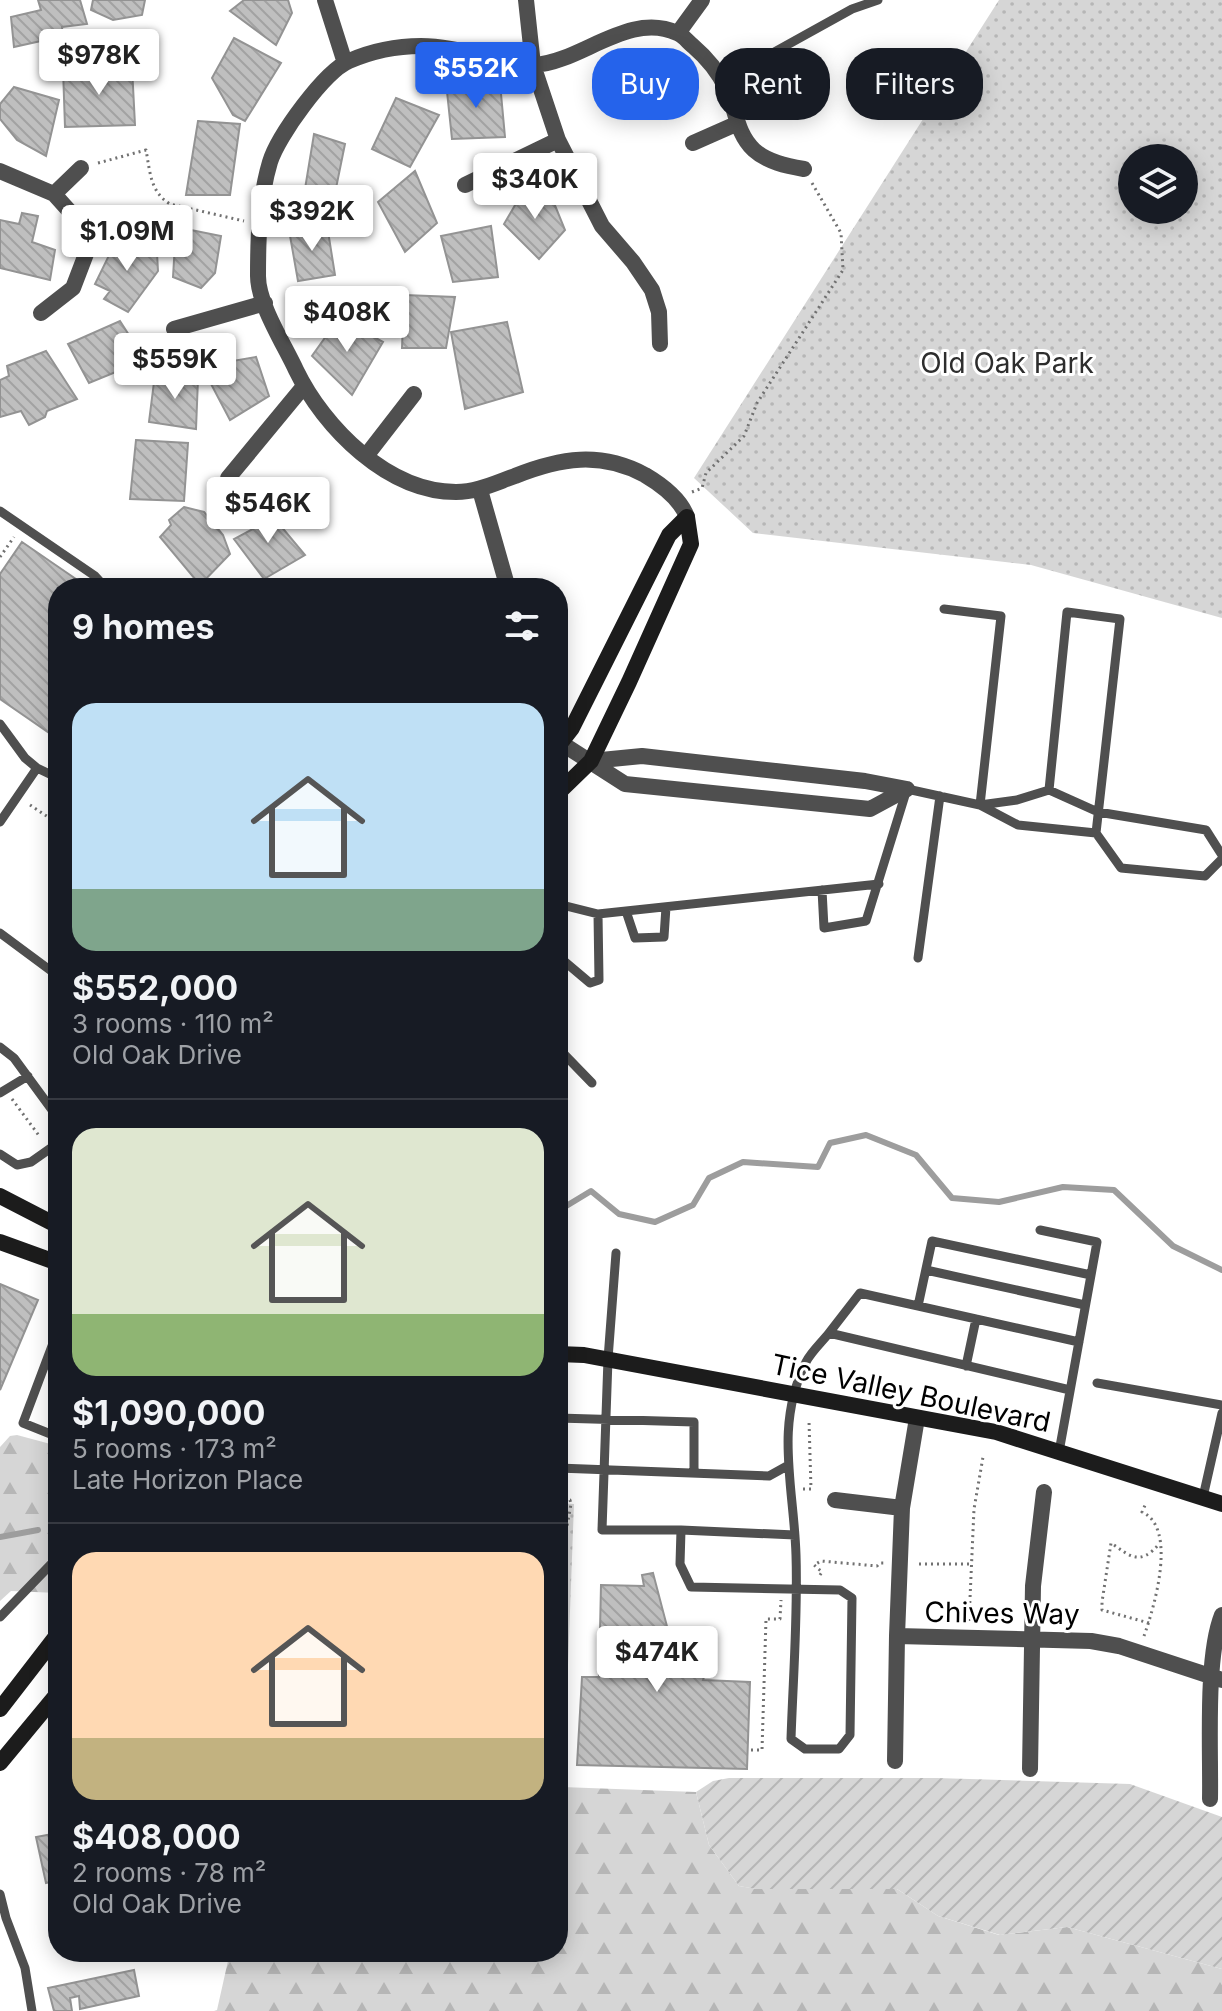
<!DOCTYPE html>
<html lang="en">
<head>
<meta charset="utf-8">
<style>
  :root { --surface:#171b24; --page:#242831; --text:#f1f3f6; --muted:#9ea1a6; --line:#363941; --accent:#2563eb }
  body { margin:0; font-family:Inter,sans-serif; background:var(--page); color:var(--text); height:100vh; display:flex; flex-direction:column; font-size:30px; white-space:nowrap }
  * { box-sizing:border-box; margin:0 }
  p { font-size:26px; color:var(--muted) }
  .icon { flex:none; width:44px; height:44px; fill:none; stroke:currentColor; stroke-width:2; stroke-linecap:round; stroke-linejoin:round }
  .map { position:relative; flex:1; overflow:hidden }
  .drawer { position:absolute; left:48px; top:578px; width:520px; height:1384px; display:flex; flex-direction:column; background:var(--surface); border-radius:32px; box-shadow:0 4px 20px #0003 }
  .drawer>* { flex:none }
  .guide { position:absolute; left:592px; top:48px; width:510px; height:72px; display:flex; gap:16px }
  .controls { position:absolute; left:1118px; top:144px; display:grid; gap:16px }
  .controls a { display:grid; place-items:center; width:80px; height:80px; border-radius:50%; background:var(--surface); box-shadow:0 4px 20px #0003; font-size:40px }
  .price { position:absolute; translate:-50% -68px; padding:0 18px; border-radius:8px; background:#fff; color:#222; font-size:26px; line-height:52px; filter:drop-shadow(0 2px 4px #0008) }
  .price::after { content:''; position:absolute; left:50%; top:48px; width:24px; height:18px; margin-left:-12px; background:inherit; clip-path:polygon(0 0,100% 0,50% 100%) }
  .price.on { background:var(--accent); color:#fff }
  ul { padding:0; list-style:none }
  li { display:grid; align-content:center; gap:16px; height:424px; padding:0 24px }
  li+li { border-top:2px solid var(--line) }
  li span { display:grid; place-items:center; height:248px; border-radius:24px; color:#555 }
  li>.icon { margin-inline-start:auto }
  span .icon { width:144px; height:144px; fill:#fffc; stroke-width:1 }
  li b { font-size:34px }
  h2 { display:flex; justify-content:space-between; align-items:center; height:96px; padding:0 24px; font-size:34px }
  .pill { padding:0 28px; border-radius:32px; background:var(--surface); box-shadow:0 4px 20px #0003; font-size:28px; line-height:72px }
  .pill.on { background:var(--accent); color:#fff }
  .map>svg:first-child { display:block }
  .grass { fill:url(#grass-dots); fill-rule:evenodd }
  .forest { fill:url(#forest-firs) }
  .garden { fill:url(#garden-furrows) }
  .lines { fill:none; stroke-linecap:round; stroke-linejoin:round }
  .stream { stroke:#9d9d9d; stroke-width:6 }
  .building { fill:url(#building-back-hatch); stroke:#939393; stroke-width:2 }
  .path { stroke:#717171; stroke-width:3; stroke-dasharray:2 4; stroke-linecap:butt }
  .lane { stroke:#4f4f4f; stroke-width:9 }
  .street { stroke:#4f4f4f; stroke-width:16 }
  .secondary { stroke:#1c1c1c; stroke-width:16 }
  .labels { text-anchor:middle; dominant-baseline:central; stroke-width:6; stroke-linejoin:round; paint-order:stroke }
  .park-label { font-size:28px; fill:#2d2d2d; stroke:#fff }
  .street-label { font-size:28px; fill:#000; stroke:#fff }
</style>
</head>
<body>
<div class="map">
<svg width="1222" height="2011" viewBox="0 0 1222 2011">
  <defs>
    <pattern id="grass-dots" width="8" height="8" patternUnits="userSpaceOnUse" patternTransform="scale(2)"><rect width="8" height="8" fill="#d6d6d6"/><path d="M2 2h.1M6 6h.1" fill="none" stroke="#b6b6b6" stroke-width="1.8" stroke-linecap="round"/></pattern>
    <pattern id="forest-firs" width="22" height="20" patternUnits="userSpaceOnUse" patternTransform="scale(2)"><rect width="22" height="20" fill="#d6d6d6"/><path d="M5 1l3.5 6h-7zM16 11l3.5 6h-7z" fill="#b6b6b6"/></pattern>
    <pattern id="garden-furrows" width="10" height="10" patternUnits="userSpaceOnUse" patternTransform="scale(2)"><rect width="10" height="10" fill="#d6d6d6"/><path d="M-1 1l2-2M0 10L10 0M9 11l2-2" fill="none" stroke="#b6b6b6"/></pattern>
    <pattern id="building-back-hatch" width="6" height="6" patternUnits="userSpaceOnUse" patternTransform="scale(2)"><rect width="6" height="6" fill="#bfbfbf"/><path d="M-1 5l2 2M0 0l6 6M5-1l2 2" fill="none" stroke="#a2a2a2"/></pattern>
  </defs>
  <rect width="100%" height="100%" fill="#fff"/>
  <path class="grass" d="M999,0H1222V618L1031,565L753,533L694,478ZM1132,158H1184V210H1132Z
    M558,1503L574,1504L564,1772L558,1804Z"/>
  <path class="forest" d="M17,1435L58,1446V1466L48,1487L58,1507V1593L11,1591L0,1601V1447L10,1436Z
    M562,1787L696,1792L709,1845L739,1886L757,1889H897L938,1916L999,1935L1067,1927L1222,1969V2011H214L217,2010L230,1952H558V1804Z"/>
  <path class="garden" d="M729,1778H937L1130,1784L1222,1817V1969L1067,1927L1000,1935L938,1916L897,1889H756L739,1886L709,1845L696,1792L713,1781Z"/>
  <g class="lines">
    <path class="stream" d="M558,1211L591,1191L619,1214L655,1222L693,1205L709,1178L743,1162L818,1167L830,1143L866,1135L916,1155L952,1198L999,1202L1063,1187L1114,1190L1173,1246L1222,1270
      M0,1537L38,1530"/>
  </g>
  <path class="building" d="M38,0H80L87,24L62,27L64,50L46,53L41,41L14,47L11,17L41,10Z
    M93,0H145L142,15L113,20L91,10Z
    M244,0H288L292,13L276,45L230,11Z
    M234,38L281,63L245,121L233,115L212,78Z
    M132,67L135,125L65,127L63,69Z
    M446,82L500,83L505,137L452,139Z
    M14,87L59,100L46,156L17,140L0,119V104Z
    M396,98L439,115L410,167L372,149Z
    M198,121L240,124L230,195H186Z
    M314,134L345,144L332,208L302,207Z
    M415,171L437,223L405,252L378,202Z
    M528,183L552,198L565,230L539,259L504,224Z
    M22,213L38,216L32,242L55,250L50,280L0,268V220L19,224Z
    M327,225L335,275L298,281L289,230Z
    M491,226L498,277L453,282L441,236Z
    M176,227L221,236L215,273L201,288L173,277Z
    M118,237L157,253L158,271L128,312L104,299L110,291L95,284Z
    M404,295L455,297L446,348H402Z
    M339,318L383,342L352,395L312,356Z
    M120,321L145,360L89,383L68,344Z
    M507,322L523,392L465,409L451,332Z
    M226,350L233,361L256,357L269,396L230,420L200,363Z
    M46,351L77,399L47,411L45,417L29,425L21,411L0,417V380L9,376L7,366Z
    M155,374L198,379L196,429L149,422Z
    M136,440L188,443L184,501L130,499Z
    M184,507L204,512L223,535L230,554L200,585L160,537L171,525L169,520Z
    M265,507L305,555L264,579L234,539L253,529L251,517Z
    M22,542L89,588H58V649L52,658L58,662V739L0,699V574Z
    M0,1284L38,1300L0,1390Z
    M653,1573L669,1634L685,1639L700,1652L706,1671L703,1680L750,1682L747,1769L577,1765L582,1677H599L601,1585L644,1586L642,1575Z
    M58,1833V1880L46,1883L36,1837Z
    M134,1970L139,1996L80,2009L79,1996L70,1998L72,2011H54L48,1988Z"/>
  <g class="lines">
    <path class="path" d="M98,163L146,150C150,171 150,192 170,204L244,221
      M692,492L702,488L706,473L744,436L757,403L843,270L841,233L812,183
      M0,557L14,537
      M30,805L54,821
      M12,1099L40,1137
      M803,1489H811L809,1421
      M558,1499L570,1500L571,1504L561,1560L558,1697
      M919,1564H971
      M820,1575L822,1572L814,1565L821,1561L877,1566L880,1563H885
      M969,1621L974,1509L983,1457
      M1149,1623L1102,1610V1602L1111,1543C1128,1554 1139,1568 1159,1544
      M1144,1636C1154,1608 1178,1528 1142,1512L1146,1503
      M751,1750H762L766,1619H780L781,1600"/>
    <path class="lane" d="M722,81L852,9L878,0
      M0,511L95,576L106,588
      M944,609L1001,616L980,805
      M0,724L25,758L37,768L58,778
      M1049,790L1098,812L1206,830L1222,855
      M980,805L1017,800L1049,790L1067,612L1120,619L1096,833
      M0,822L37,768
      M822,890L824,928L866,921L907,789L980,805L1018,825L1096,833L1121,868L1205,876L1222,859
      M558,904L598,914L879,884
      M626,911L635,938L664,937L666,907
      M0,933L58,976
      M558,956L590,983L599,980L598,914
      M918,958L940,796
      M0,1047L14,1058L58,1118
      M558,1048L592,1083
      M0,1093L28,1076
      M0,1154L17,1165L31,1162L58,1143
      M1040,1230L1097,1242L1059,1452
      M616,1253L608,1359L602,1530H681
      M926,1270L1085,1305
      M918,1306L932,1241L1091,1275
      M58,1330L23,1423L58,1437
      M829,1333L860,1293L1079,1342
      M966,1366L976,1319
      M1097,1383L1222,1405
      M558,1418L694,1422V1473
      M558,1468L769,1476L787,1466
      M1203,1497L1222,1413
      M795,1535L681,1530L680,1564L691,1587L840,1590L852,1598L850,1735L839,1749H805L791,1739C793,1678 798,1616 796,1555C794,1487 774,1426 806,1362C811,1352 822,1342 829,1333L1070,1390
      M0,1617L58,1557
      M0,1894L6,1918L25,1968L32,2011"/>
    <path class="street" d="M325,0L345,63
      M526,0L533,65L558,140L602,226L633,262L652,290L659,312L660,344
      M678,33L702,0
      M693,143L736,124
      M0,171L54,194L81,224L86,254L73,288L41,313
      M465,185L558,140
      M54,194L81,168
      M174,329L265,303
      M366,456L414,394
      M228,478L304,386
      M480,490L507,585
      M687,517C680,498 662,485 645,475C600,451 560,458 515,476C495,483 477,492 456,492C388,492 324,428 296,370C284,344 258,304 258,276C258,238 259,199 270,162C278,136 324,72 349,61C372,51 396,46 421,46C451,46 479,56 508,61C517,62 526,66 535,65C581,62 629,11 677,33C683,35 688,42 693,46C707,58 718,71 726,88C736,109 736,133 754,150C767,162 787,166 804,169
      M561,743L625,784L870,809L907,789
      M591,761L642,756L865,781L907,789
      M917,1418L902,1508L897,1636L1091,1641L1119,1646L1222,1680
      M835,1500L902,1508
      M895,1761L897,1636
      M1030,1769L1033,1586L1044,1492
      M1210,1799C1211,1750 1205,1658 1222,1615"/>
    <path class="secondary" d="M558,746L572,728L669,535L687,517
      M558,793L591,761L629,682L691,544L687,517
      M0,1196L58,1226
      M0,1242L58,1263
      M558,1354L584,1355L996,1432L1222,1504
      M0,1709L58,1634
      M0,1763L58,1693"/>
  </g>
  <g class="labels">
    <g class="park-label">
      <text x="1007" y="363">Old Oak Park</text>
    </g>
    <g class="street-label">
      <text transform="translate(911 1393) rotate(12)">Tice Valley Boulevard</text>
      <text transform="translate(1002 1613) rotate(1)">Chives Way</text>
    </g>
  </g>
</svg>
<div class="controls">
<a><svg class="icon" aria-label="layers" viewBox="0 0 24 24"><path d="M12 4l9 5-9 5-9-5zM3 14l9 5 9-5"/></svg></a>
</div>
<b class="price" style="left:99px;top:97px">$978K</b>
<b class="price on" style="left:476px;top:110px">$552K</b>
<b class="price" style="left:535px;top:221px">$340K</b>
<b class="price" style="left:312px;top:253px">$392K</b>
<b class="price" style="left:127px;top:273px">$1.09M</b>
<b class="price" style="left:347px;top:354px">$408K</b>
<b class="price" style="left:175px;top:401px">$559K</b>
<b class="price" style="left:268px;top:545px">$546K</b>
<b class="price" style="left:657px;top:1694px">$474K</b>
<div class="guide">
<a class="pill on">Buy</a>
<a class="pill">Rent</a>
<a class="pill">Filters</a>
</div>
<section class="drawer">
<h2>9 homes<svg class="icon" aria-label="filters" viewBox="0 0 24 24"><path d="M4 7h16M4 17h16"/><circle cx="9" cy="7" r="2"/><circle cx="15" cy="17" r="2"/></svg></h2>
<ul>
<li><span style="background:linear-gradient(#bfe0f5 75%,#7fa58c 0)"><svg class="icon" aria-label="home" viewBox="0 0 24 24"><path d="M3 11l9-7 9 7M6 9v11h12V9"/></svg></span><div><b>$552,000</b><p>3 rooms · 110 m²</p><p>Old Oak Drive</p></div></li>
<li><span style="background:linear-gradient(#dfe7d0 75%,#8fb573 0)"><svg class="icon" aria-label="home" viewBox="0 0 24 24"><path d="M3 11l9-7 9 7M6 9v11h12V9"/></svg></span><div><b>$1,090,000</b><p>5 rooms · 173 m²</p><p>Late Horizon Place</p></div></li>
<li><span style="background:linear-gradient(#ffd9b3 75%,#c2b280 0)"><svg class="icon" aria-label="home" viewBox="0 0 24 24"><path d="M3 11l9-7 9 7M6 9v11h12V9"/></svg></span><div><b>$408,000</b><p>2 rooms · 78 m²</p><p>Old Oak Drive</p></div></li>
</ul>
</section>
</div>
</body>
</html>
